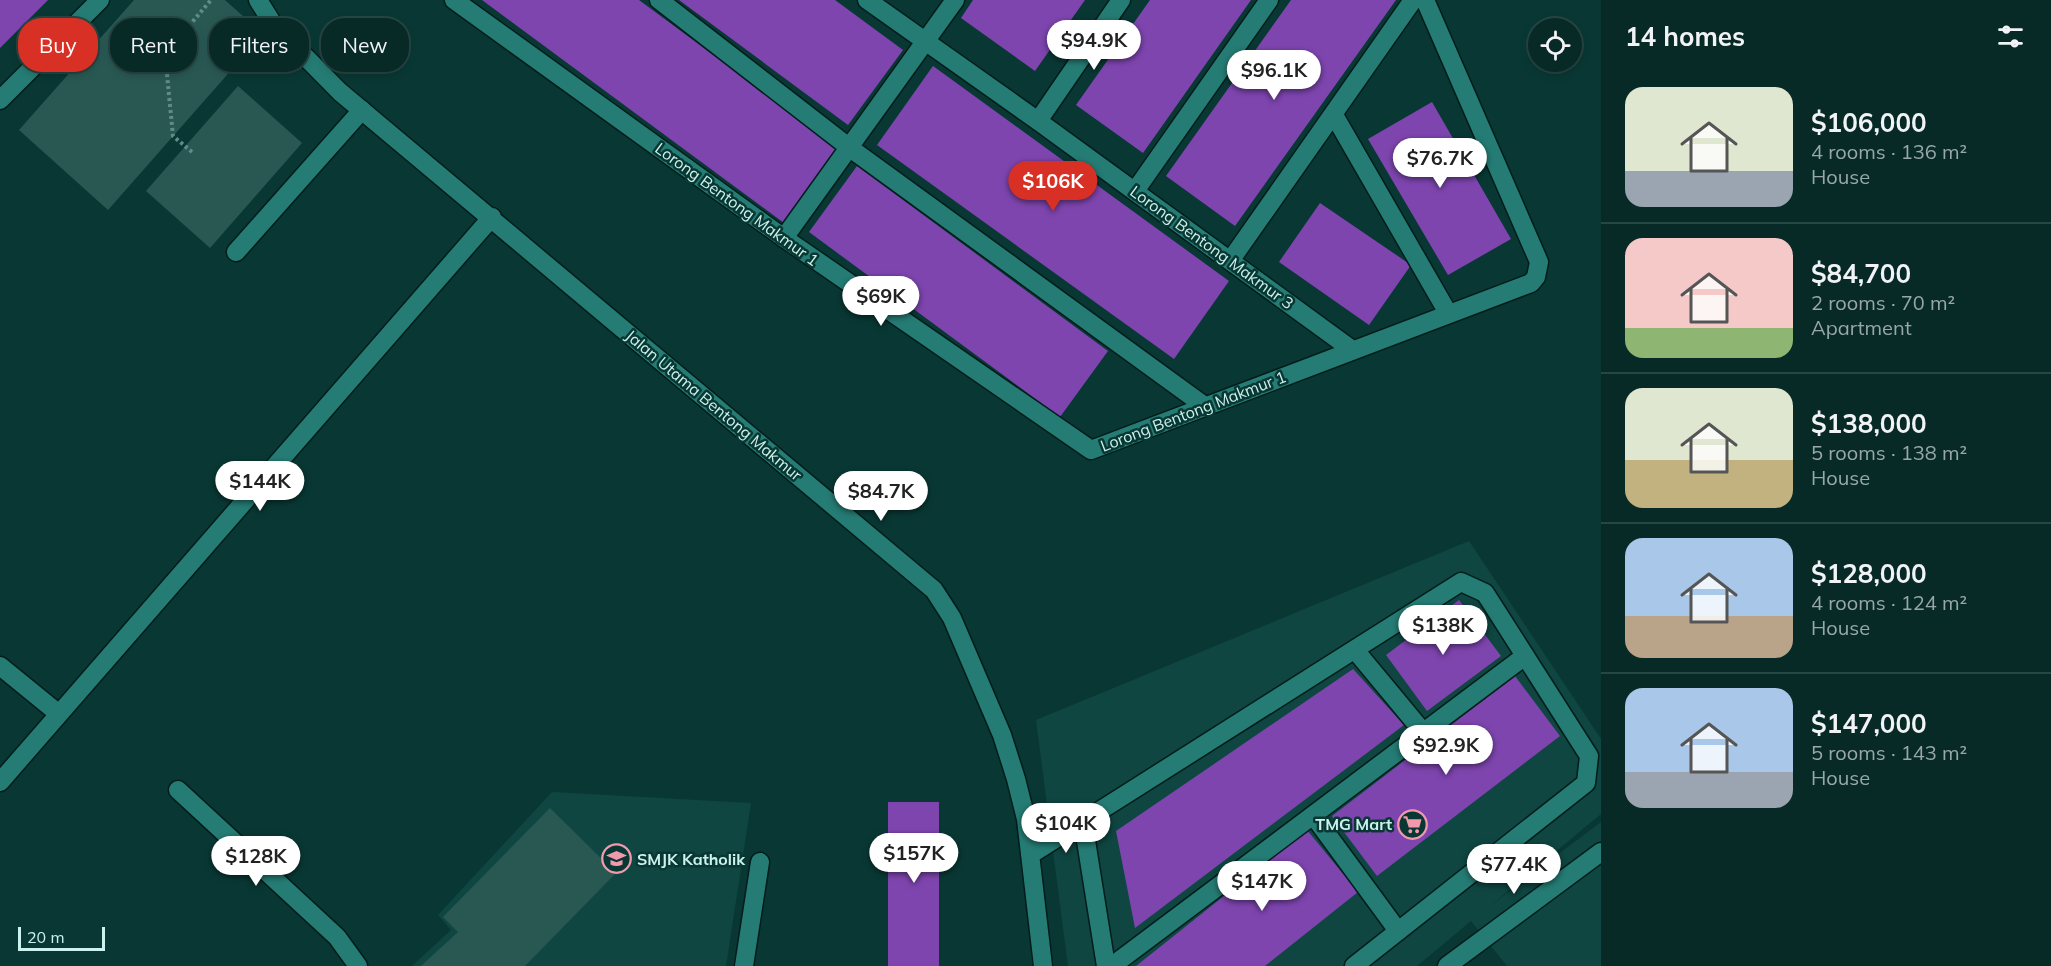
<!DOCTYPE html>
<html lang="en">
<head>
<meta charset="utf-8">
<style>
  :root { --surface:#072a27; --page:#10322f; --text:#f1f3f6; --muted:#98a7a7; --line:#284644; --accent:#d93025 }
  body { margin:0; font-family:Mulish,sans-serif; background:var(--page); color:var(--text); height:100vh; display:flex; flex-direction:column; font-size:22px; white-space:nowrap }
  * { box-sizing:border-box; margin:0 }
  p { font-size:20px; color:var(--muted) }
  .icon { flex:none; width:33px; height:33px; fill:none; stroke:currentColor; stroke-width:2; stroke-linecap:round; stroke-linejoin:round }
  .map { position:relative; flex:1; overflow:hidden }
  .panel { display:flex; flex-direction:column; background:var(--surface); width:450px }
  .panel>* { flex:none }
  .guide { position:absolute; left:18px; top:18px; width:570px; height:54px; display:flex; gap:12px }
  .buttons { position:absolute; left:1528px; top:18px; display:grid; gap:12px }
  .buttons a { display:grid; place-items:center; width:54px; height:54px; border-radius:50%; background:var(--surface); box-shadow:0 3px 9px #0003,0 0 0 2px var(--line); font-size:30px }
  .scale { position:absolute; left:18px; bottom:15px; width:87px; box-sizing:border-box; padding-left:6px; border:3px solid #cbf2ec; border-top:0; font-size:16px; line-height:21px; white-space:nowrap; color:#cbf2ec; -webkit-text-stroke:4px #093834; paint-order:stroke }
  .price { position:absolute; translate:-50% -51px; padding:0 14px; border-radius:21px; background:#fff; color:#222; font-size:20px; line-height:39px; filter:drop-shadow(0 2px 3px #0008) }
  .price::after { content:''; position:absolute; left:50%; top:36px; width:18px; height:14px; margin-left:-9px; background:inherit; clip-path:polygon(0 0,100% 0,50% 100%) }
  .price.on { background:var(--accent); color:#fff }
  ul { padding:0; list-style:none }
  li { display:flex; align-items:center; gap:18px; height:150px; padding:0 24px }
  li+li { border-top:2px solid var(--line) }
  li span { display:grid; place-items:center; flex:none; width:168px; height:120px; border-radius:18px; color:#555 }
  li>.icon { margin-inline-start:auto }
  span .icon { width:72px; height:72px; fill:#fffc; stroke-width:1 }
  li b { font-size:26px }
  h2 { display:flex; justify-content:space-between; align-items:center; height:72px; padding:0 24px; font-size:26px }
  .chip { padding:0 21px; border-radius:24px; background:var(--surface); box-shadow:0 3px 9px #0003,0 0 0 2px var(--line); font-size:21px; line-height:54px }
  .chip.on { background:var(--accent); color:#fff }
  main { display:flex; flex:1; min-height:0 }
  .map>svg:first-child { display:block }
  .built { fill:#0f4641 }
  .green { fill:#295853 }
  .building { fill:#7e45af }
  .lines { fill:none; stroke-linecap:round; stroke-linejoin:round }
  .lane-casing { stroke:#031d1b; stroke-width:21 }
  .street-casing { stroke:#031d1b; stroke-width:21 }
  .path { stroke:#618c88; stroke-width:4; stroke-dasharray:3 3; stroke-linecap:butt }
  .lane { stroke:#257c74; stroke-width:18 }
  .street { stroke:#257c74; stroke-width:18 }
  .labels { text-anchor:middle; dominant-baseline:central; stroke-width:5; stroke-linejoin:round; paint-order:stroke }
  .street-label { font-size:16px; fill:#cbf2ec; stroke:#093834 }
  .poi-label { font-size:16px; font-weight:bold; fill:#cbf2ec; stroke:#093834; text-anchor:end }
</style>
</head>
<body>
<main>
<div class="map">
<svg width="1601" height="966" viewBox="0 0 1601 966">
  <rect width="100%" height="100%" fill="#093834"/>
  <path class="built" d="M1469,541L1601,739V814L1490,906L1601,822V966H1507L1471,921L1417,966H1068L1036,720Z
    M552,792L751,803L726,966H412L451,930L438,915Z"/>
  <path class="green" d="M134,0H225L263,34L108,210L19,130Z
    M238,86L302,143L210,248L146,191Z
    M550,808L616,873L525,966H421L458,932L443,917Z"/>
  <path class="building" d="M0,0H48L0,48Z
    M482,0H639L839,148L784,223Z
    M679,0H835L903,50L848,125Z
    M973,0H1085L1035,71L961,18Z
    M1150,0H1251L1143,153L1076,105Z
    M1291,0H1396L1235,226L1166,176Z
    M933,66L1229,281L1174,359L877,145Z
    M1432,102L1511,239L1448,275L1368,139Z
    M857,166L1108,351L1060,417L809,232Z
    M1320,203L1411,265L1369,325L1279,262Z
    M1459,600L1501,656L1427,711L1386,655Z
    M1353,669L1404,725L1135,928L1116,831Z
    M1515,676L1560,736L1377,876L1332,816Z
    M888,802H939V966H888Z
    M1307,830L1358,892L1265,966H1136Z"/>
  <g class="lines">
    <defs>
      <path id="lane" d="M659,0L850,148L1206,407
        M1334,115L1448,313
        M1135,191L1269,0
        M784,238L955,0
        M236,252L362,110
        M1355,650L1423,732
        M1313,815L1398,931
        M744,966L760,862
        M1112,966L1525,656"/>
      <path id="street" d="M258,0L273,24L340,92L934,590L952,618L1002,735L1016,779L1026,819L1043,966
        M454,0L784,238L1091,450L1531,283L1536,277L1539,262L1425,0
        M867,0L1038,121L1351,349
        M0,100L100,0
        M1038,121L1121,0
        M1230,261L1413,0
        M0,666L59,714
        M0,782L492,217
        M178,790L337,937L358,966
        M1083,822L1106,966
        M1030,855L1461,582L1485,593L1589,756L1586,783L1354,966
        M1447,966L1601,852"/>
    </defs>
    <use href="#lane" class="lane-casing"/>
    <use href="#street" class="street-casing"/>
    <path class="path" d="M192,152L173,136L165,54L211,0"/>
    <use href="#lane" class="lane"/>
    <use href="#street" class="street"/>
  </g>
  <defs>
    <symbol id="supermarket-ring" viewBox="-11 -11 22 22"><circle r="9.5" fill="#093834" stroke="#f29aac" stroke-width="1.5"/><path d="M-6-5.5h2.5l.6 2H6L4.5 2H-2.5L-4.4-4H-6ZM-1.5 3.2a1.3 1.3 0 1 0 .1 0ZM3 3.2a1.3 1.3 0 1 0 .1 0Z" fill="#f29aac"/></symbol>
    <symbol id="school-ring" viewBox="-11 -11 22 22"><circle r="9.5" fill="#093834" stroke="#f29aac" stroke-width="1.5"/><path d="M0-5L7-2L0 1L-7-2ZM-4 1L0 2.5L4 1V4Q0 6-4 4Z" fill="#f29aac"/></symbol>
  </defs>
  <g fill-rule="evenodd">
    <use href="#supermarket-ring" x="1396" y="808" width="33" height="33"/>
    <use href="#school-ring" x="600" y="842" width="33" height="33"/>
  </g>
  <g class="labels">
    <g class="street-label">
      <text transform="translate(737 204) rotate(36)">Lorong Bentong Makmur 1</text>
      <text transform="translate(1212 247) rotate(36)">Lorong Bentong Makmur 3</text>
      <text transform="translate(714 405) rotate(40)">Jalan Utama Bentong Makmur</text>
      <text transform="translate(1193 411) rotate(-21)">Lorong Bentong Makmur 1</text>
    </g>
    <g class="poi-label">
      <text x="1392" y="824">TMG Mart</text>
      <text x="637" y="859" text-anchor="start">SMJK Katholik</text>
    </g>
  </g>
</svg>
<div class="buttons">
<a><svg class="icon" aria-label="locate" viewBox="0 0 24 24"><circle cx="12" cy="12" r="6"/><path d="M12 2v4M12 18v4M2 12h4M18 12h4"/></svg></a>
</div>
<div class="scale">20 m</div>
<b class="price" style="left:1094px;top:71px">$94.9K</b>
<b class="price" style="left:1274px;top:101px">$96.1K</b>
<b class="price" style="left:1440px;top:189px">$76.7K</b>
<b class="price on" style="left:1053px;top:212px">$106K</b>
<b class="price" style="left:881px;top:327px">$69K</b>
<b class="price" style="left:260px;top:512px">$144K</b>
<b class="price" style="left:881px;top:522px">$84.7K</b>
<b class="price" style="left:1443px;top:656px">$138K</b>
<b class="price" style="left:1446px;top:776px">$92.9K</b>
<b class="price" style="left:1066px;top:854px">$104K</b>
<b class="price" style="left:914px;top:884px">$157K</b>
<b class="price" style="left:256px;top:887px">$128K</b>
<b class="price" style="left:1514px;top:895px">$77.4K</b>
<b class="price" style="left:1262px;top:912px">$147K</b>
<div class="guide">
<a class="chip on">Buy</a>
<a class="chip">Rent</a>
<a class="chip">Filters</a>
<a class="chip">New</a>
</div>
</div>
<section class="panel">
<h2>14 homes<svg class="icon" aria-label="filters" viewBox="0 0 24 24"><path d="M4 7h16M4 17h16"/><circle cx="9" cy="7" r="2"/><circle cx="15" cy="17" r="2"/></svg></h2>
<ul>
<li><span style="background:linear-gradient(#dfe7d0 70%,#9aa5b1 0)"><svg class="icon" aria-label="home" viewBox="0 0 24 24"><path d="M3 11l9-7 9 7M6 9v11h12V9"/></svg></span><div><b>$106,000</b><p>4 rooms · 136 m²</p><p>House</p></div></li>
<li><span style="background:linear-gradient(#f6c9c9 75%,#8fb573 0)"><svg class="icon" aria-label="home" viewBox="0 0 24 24"><path d="M3 11l9-7 9 7M6 9v11h12V9"/></svg></span><div><b>$84,700</b><p>2 rooms · 70 m²</p><p>Apartment</p></div></li>
<li><span style="background:linear-gradient(#dfe7d0 60%,#c2b280 0)"><svg class="icon" aria-label="home" viewBox="0 0 24 24"><path d="M3 11l9-7 9 7M6 9v11h12V9"/></svg></span><div><b>$138,000</b><p>5 rooms · 138 m²</p><p>House</p></div></li>
<li><span style="background:linear-gradient(#a9c7e8 65%,#b9a48a 0)"><svg class="icon" aria-label="home" viewBox="0 0 24 24"><path d="M3 11l9-7 9 7M6 9v11h12V9"/></svg></span><div><b>$128,000</b><p>4 rooms · 124 m²</p><p>House</p></div></li>
<li><span style="background:linear-gradient(#a9c7e8 70%,#9aa5b1 0)"><svg class="icon" aria-label="home" viewBox="0 0 24 24"><path d="M3 11l9-7 9 7M6 9v11h12V9"/></svg></span><div><b>$147,000</b><p>5 rooms · 143 m²</p><p>House</p></div></li>
</ul>
</section>
</main>
</body>
</html>
